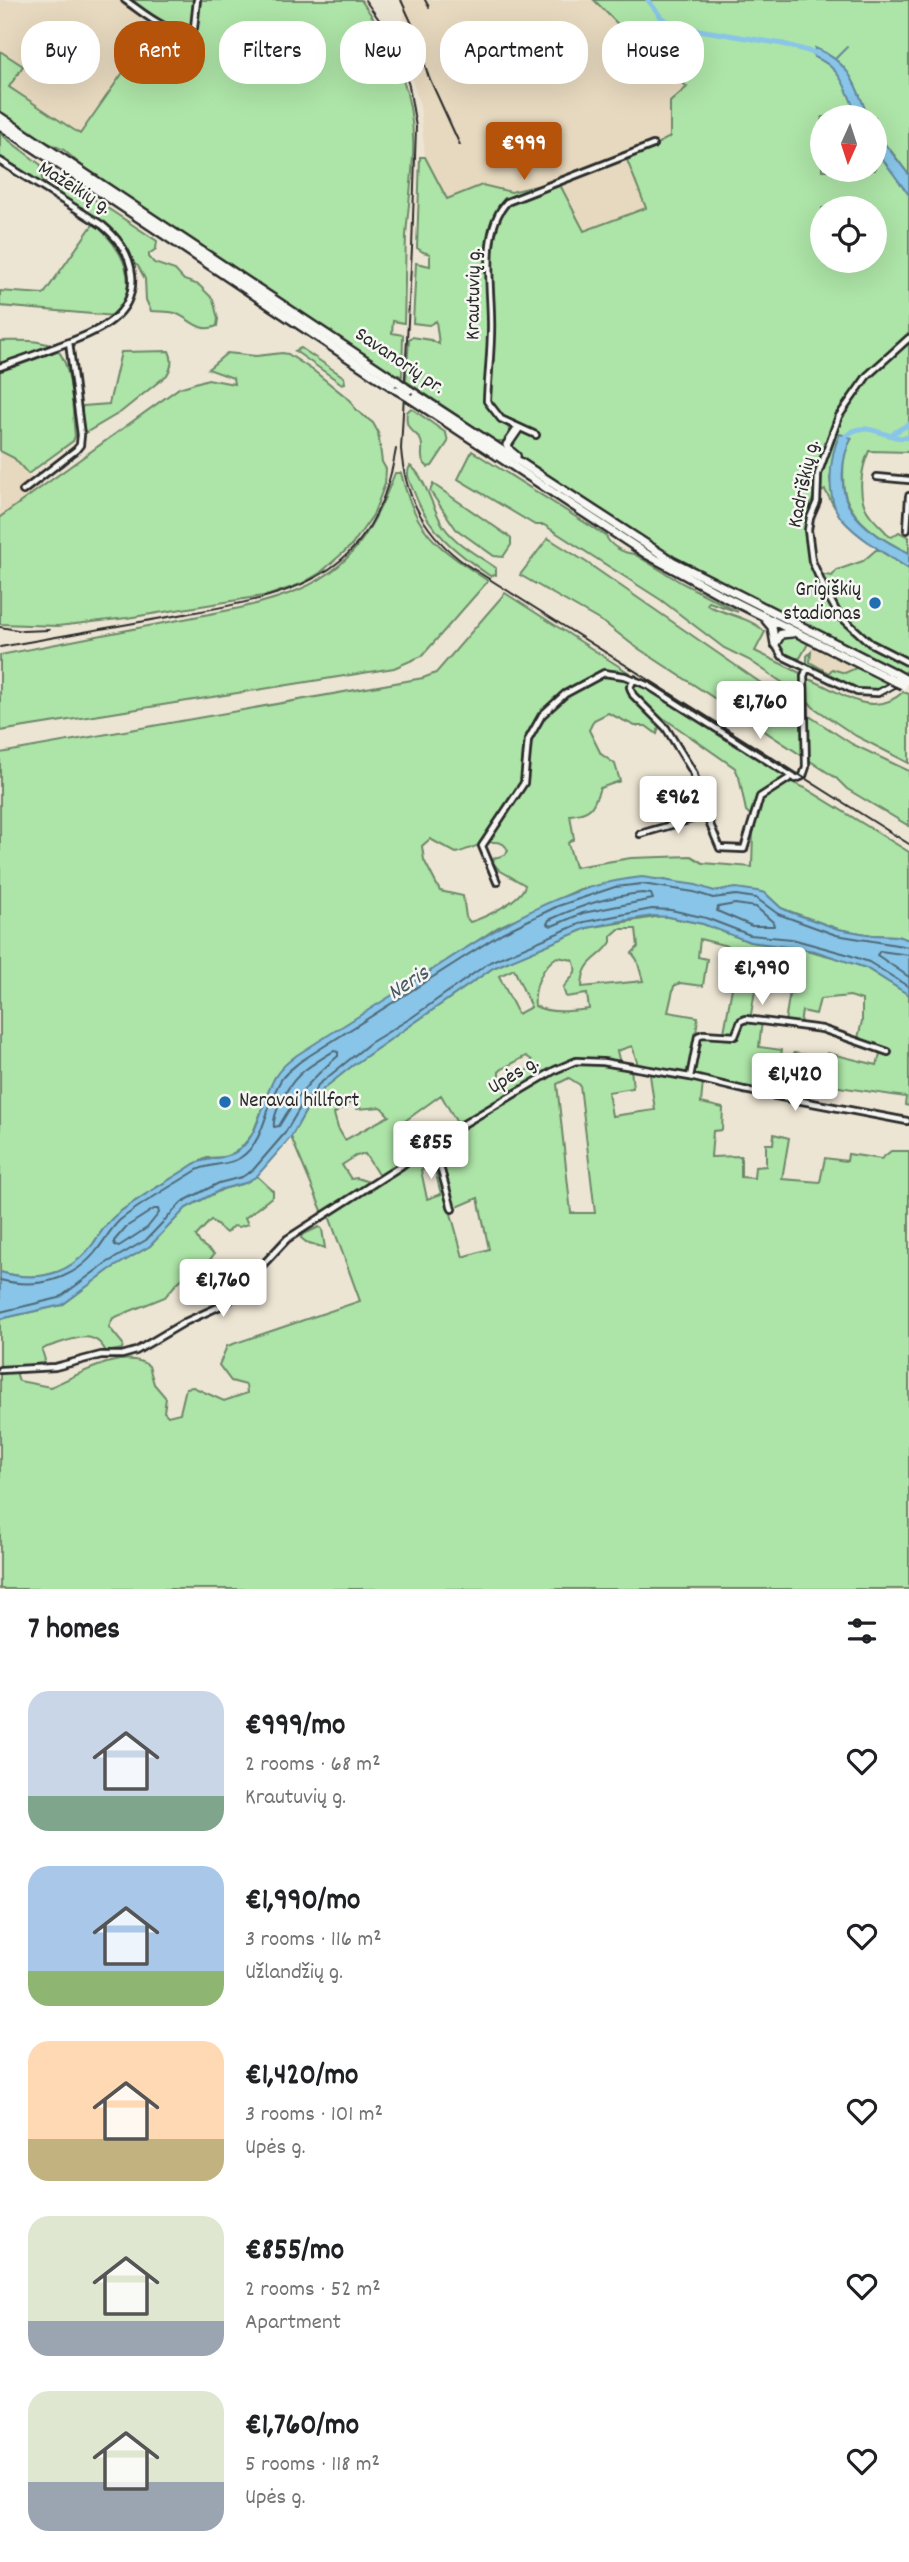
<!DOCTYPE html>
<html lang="en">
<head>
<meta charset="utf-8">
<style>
  :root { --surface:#fff; --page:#f2f2f2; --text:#202124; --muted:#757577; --accent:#b45309 }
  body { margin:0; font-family:Dekko,sans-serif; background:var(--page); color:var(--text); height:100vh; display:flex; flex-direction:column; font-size:26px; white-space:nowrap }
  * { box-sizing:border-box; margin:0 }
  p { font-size:23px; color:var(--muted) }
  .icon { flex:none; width:38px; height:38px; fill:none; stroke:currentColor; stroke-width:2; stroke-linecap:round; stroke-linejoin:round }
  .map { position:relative; height:1589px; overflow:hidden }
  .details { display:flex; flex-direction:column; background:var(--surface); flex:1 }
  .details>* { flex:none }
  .guide { position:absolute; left:21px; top:21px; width:868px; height:63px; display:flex; gap:14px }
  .needle { width:46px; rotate:183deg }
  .tools { position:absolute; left:810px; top:105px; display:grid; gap:14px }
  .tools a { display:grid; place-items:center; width:77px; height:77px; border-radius:50%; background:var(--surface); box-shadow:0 7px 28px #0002; font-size:35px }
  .price { position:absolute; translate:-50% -60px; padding:0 16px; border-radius:7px; background:#fff; color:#222; font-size:23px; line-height:46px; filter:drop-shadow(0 2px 4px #0008) }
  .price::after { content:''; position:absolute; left:50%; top:42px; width:21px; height:16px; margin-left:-10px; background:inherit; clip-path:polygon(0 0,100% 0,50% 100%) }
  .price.current { background:var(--accent); color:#fff }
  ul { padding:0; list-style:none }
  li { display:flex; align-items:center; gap:21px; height:175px; padding:0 28px }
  li span { display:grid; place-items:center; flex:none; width:196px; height:140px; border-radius:21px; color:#555 }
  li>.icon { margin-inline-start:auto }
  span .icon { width:84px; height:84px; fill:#fffc; stroke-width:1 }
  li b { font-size:30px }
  h2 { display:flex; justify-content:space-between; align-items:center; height:84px; padding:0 28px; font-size:30px }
  .tag { padding:0 24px; border-radius:28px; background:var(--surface); box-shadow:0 7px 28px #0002; font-size:24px; line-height:63px }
  .tag.current { background:var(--accent); color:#fff }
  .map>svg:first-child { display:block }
  .built { fill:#e7d9bf }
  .green { fill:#ade4a7; stroke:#6c8869; stroke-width:2; fill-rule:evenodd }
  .water { fill:#88c5e8; stroke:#63879c; stroke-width:2 }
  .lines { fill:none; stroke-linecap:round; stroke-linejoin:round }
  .shore { stroke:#506977; stroke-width:2 }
  .stream { stroke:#63879c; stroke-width:2 }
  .river { stroke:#88c5e8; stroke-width:5 }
  .minor-casing { stroke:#2b2b2b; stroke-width:10 }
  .highway-casing { stroke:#2b2b2b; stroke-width:12 }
  .minor { stroke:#f6f6f2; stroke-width:4.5 }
  .highway { stroke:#f6f6f2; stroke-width:7 }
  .rail { stroke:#2b2b2b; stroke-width:2 }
  .highway-bridge-casing { stroke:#2b2b2b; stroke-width:12; stroke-linecap:butt }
  .highway-bridge { stroke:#f6f6f2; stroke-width:7 }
  .poi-dot { fill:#1f6fb2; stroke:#f6f6f2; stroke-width:2.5 }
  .labels { text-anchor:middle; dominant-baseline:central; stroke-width:5; stroke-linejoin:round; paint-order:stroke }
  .street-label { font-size:21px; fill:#2b2b2b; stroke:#f6f6f2 }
  .poi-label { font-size:21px; fill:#2b2b2b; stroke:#f6f6f2; text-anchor:end }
  .water-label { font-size:23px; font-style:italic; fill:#475964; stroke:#f6f6f2 }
</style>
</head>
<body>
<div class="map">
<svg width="909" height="1589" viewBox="0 0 909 1589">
  <rect width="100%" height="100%" fill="#ede5d4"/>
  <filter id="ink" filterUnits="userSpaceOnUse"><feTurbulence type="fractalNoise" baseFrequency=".0143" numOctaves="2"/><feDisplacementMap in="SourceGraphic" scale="14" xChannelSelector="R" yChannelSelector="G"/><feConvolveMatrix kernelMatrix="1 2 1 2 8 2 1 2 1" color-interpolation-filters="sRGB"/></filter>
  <g filter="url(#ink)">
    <path class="built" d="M0,0H131L159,20L80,134L9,87L22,66L0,51Z
      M399,0H594L670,77H676L688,87L670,102V137L646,208L584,231L557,181L511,192L482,185L447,199L425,157L420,105L399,37L405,12Z
      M0,451L14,457L38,488L0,517Z
      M814,645L858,667L845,673L832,669L829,673L814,666L809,659Z"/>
    <path class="green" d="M131,0H361C395,47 416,96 413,155C412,182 408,209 406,236C405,265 405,294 404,323L393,321L392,333L403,335L402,376L393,374L85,169L64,150L44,141L0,112V51L23,66L9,87L80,134L159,21Z
      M594,0H909V175L889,148L909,189V452L869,451C861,469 856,498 870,515C876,523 883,528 889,536L892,537L899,532L909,537V553C884,541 849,520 844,490C841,471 847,454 839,436L830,479L835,508L825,490L814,495C804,520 803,550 818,574L832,576L837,570L863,561L877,549L909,569V659L874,644L835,611L831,614L837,616L867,644L909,664V669L904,673L661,551L514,452L510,445L518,433H524L525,430L502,418L500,422L508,427L510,432L503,441H496L406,381L409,339L412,337L431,340L439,344L436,321L429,325L413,323L416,263L430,266V254L423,252L417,248L420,157H425L447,199L482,185L511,192L558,181L584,231L646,208L627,160L670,137V102L687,87L676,77H670ZM822,117H875V170H822ZM822,208H875V261H822Z
      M0,133C14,145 27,154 41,165L42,179L48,186V190L0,159Z
      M68,182L157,241L156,249L149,254V257L154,263L175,270L184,280L199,285L213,299L218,319L217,326C199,334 191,319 175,313C168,311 159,312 151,311L146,300L145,279L138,266L131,262L119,238L109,227L55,193L60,183Z
      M94,223C122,248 142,282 115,316L0,306V291L44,294Z
      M0,341C16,341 34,339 50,345C74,354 72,413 75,436L73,441L28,474L14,458L0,451Z
      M301,348L344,377L345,383L342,384L295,351Z
      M169,351C173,359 172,367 167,375L121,412L87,432L84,430L81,411L83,406L109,404L121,352Z
      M227,353L256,356L282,353L288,354L314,371L351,401L355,409L373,423L378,432L382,462L386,469L385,484L373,515L352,545L320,573L301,584L269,595L127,618L58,626L0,624V517L179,388L208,379L234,384L233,378L208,369Z
      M411,408L446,433L448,442L432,466L428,467C417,458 425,451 421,441C416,429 404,433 407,412Z
      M472,451L606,536C610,546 623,553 634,554L682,583L738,612L709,602L707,605C726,615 750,617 765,632L755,651L800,673L801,695L749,660L724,648L661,600L544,525H535L458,479Z
      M410,466C424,473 434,513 444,527C457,545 479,556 496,568V575L490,576C457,553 428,531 414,492C410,483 405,474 410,466Z
      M395,473H401C416,535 438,547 488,581L422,656L394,668L0,731V655L240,608C332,586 361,561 395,473Z
      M433,484L511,538V545L503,557L494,556L456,529L430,491Z
      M548,538L586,562L800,710L852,744L909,771V826L847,789L836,778L633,645L606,624L520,575Z
      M505,593L631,674L646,687L780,772L791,782L805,788L909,852V940L897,936L872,935L838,929L781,908L765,893L726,889L714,891L660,879L580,889L498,927L275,1077L252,1135L240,1149L226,1157L207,1158L194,1164C169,1181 140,1196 116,1215C106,1223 100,1234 93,1244C69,1276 36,1282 0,1272V753L423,678L436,673ZM608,713L635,726H646L657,734L661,720L665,719L735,768L739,777L746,811L756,820L753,832L752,867L703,863L691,856L631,858L575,867L568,843L574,839L570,815C593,813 593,806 600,788L620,781L615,764L601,754L589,730L594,720ZM430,839L456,853C470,850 502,831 508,851L505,855L494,858L493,863L499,870L525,885C522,900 484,918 470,922L466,917L463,896L440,891L424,860L422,846Z
      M791,634L809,642L800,658C787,659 776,652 779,638Z
      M811,652L810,662L829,673L832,669L845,673L858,667L890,684C863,701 832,678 807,666V656Z
      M808,679C838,688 870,722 903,692L909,694V763L856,736L813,707L808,701Z
      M662,916L703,924L750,942L791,946L844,960L866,968L909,995V1106L905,1105L906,1097L812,1083L815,1070L781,1066L780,1072L777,1073L772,1097L703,1082L701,1103L723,1108L722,1130L713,1131L711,1157L741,1156V1177L754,1178L755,1167L766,1166V1144H773L774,1134L789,1138L782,1179L820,1182L825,1158L847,1161L848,1154L881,1159L891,1151H909V1589H0V1319L62,1305L109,1270L150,1246L186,1208L223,1189L245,1183L257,1176L273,1191V1196L245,1218L248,1224L239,1227L233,1226L226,1233L211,1220L196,1236L200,1243L214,1254L207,1264L196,1266L176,1284L165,1297L113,1318L109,1327L123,1344L122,1349L106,1352C94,1326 69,1341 47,1347L42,1350L45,1360L43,1363L22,1366L17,1375L19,1381L50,1387C75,1377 124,1346 149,1366L154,1384L166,1398L164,1412L168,1416L180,1413L186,1388L193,1387L224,1401L247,1393L246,1385L231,1381L219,1365L227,1346L360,1301L329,1216L326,1211L323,1213L291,1137L309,1105L319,1106L323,1089L352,1066L493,968L587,928ZM619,929H636L638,947L632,953L637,960L643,981L582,987C583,958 599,961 611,942V936ZM700,939L739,949L723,1038L696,1034L698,1017L668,1012L674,986L680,983L703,986L707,959L698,957ZM557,957L573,960C580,975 570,977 563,988L566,997L587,994L589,1009C572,1011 550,1014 535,1006C533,988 542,966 557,957ZM514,969L531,1007L518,1014L499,976ZM757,979L791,985L785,1022L800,1024L802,1011L816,1014L820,999L850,996L862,1000V1021L857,1042L881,1050L877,1065L828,1053L823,1058L794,1053L791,1064L779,1063L782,1050L759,1047L762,1021L750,1020ZM632,1046L638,1065L649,1068L655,1110L612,1116L608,1092L633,1088L631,1069L620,1063L617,1051ZM526,1056L532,1060L526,1073L507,1081L499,1079V1072L502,1069ZM569,1078L580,1085L595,1213H571L557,1084ZM441,1095L457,1123L430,1141L420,1136L405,1142L398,1126ZM351,1102L357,1109L381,1107L389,1116L345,1140L338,1128L334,1114ZM365,1154L379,1176L369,1182L357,1178L351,1179L342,1165L356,1156ZM434,1167L441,1194L427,1199L421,1170ZM478,1198L489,1249L463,1257L450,1210Z
      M319,1227L322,1229L325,1248L306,1242L301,1238L302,1235Z"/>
    <path class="water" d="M815,48C850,62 856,85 868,117H857C848,93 841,66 814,57Z
      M875,131L909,175V195L875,149Z
      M840,434L852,438C841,456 838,492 852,511C864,529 890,544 909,553V569C890,557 856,536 842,519C825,500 829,456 840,434Z
      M642,877L696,885L714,891L736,888L757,891L765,893L781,908L790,912L838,929L872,935L897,936L909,940V995L866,968L815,951L750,942L703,924L669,917L653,916L616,922L587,928L493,968L352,1066L323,1089L318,1107L309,1105L291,1137L257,1176L245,1183L222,1189L186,1208L150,1246L109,1270L62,1305L0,1319V1272C36,1282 69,1276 93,1244C100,1234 106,1223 116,1215C140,1196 169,1181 194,1164C208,1157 223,1160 236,1152C260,1137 261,1102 274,1079C279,1069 288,1062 297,1055C339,1028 382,1002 424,975C492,931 560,885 642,877Z"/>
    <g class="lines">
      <path class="shore" d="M642,893L651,894L653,899L583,913L552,926L547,924L549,920C579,906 609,896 642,893Z
        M735,904L756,907L773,922L774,926H752L717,911L718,907Z
        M909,955L880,951L877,955L909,977
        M334,1051L338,1052V1056C310,1080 298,1094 279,1126L274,1127C273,1120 276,1112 279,1105C293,1075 306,1068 334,1051Z
        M154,1209H158L159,1213L147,1228L119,1246L115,1245L114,1241L126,1227Z
        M0,1280C36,1289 73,1281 97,1250C105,1240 111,1228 120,1220C144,1201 172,1186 197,1170C211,1163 226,1166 240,1158C266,1141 265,1105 281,1080C286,1072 294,1067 301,1061L502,933L558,906L615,887L642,884L694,892L713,898L736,895L756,898L778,914L836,935L909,947
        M0,1312L59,1298L105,1264L146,1240L182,1202L219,1183L242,1177L253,1170L285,1133L304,1101L312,1096L318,1085L370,1043L411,1018L490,962L584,922L652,909L671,910L706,918L750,935L792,939L846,954L869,962L909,987"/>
      <path class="stream" d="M836,58L847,47"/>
      <path class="river" d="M648,0L661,17L675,26L783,44L819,54
        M892,434L909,424
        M843,439C865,414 887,443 909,437"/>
      <defs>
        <path id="minor" d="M125,0C144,13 170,38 194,28L197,0
          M0,161L102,225C118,238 130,254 132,275C136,320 90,334 56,347C37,354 19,361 0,367
          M909,338L867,376L839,416L818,474L817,502L810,518L808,530L812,561L824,588L838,614L870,643L909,663
          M536,435L501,419L487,401C488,374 492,346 491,319C491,285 481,229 507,202L653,145
          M877,477L909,480
          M23,491L76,450L80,445L81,435L69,342
          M907,530L909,496
          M775,644L782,656L857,692L878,693L896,683
          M634,679L630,687L633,695L666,728L693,772L706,815L720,848L744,849L760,797L791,777
          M640,834L706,815
          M497,882L482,846L524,783L528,740L542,715L565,694L604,673L625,676L649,686L796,779L803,776L806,767L804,676L807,668
          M690,1077L698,1036L703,1034L735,1036L741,1021L746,1019L822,1029L888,1052
          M433,1142L452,1209
          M0,1370L55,1367L101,1355H122L136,1351L185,1322L227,1303L287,1239L401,1166L433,1142L555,1070L576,1061L603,1062L690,1077L744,1090L907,1121"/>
        <path id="highway" d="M0,117L398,382
          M0,125L397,390
          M409,390L672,561L896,674
          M410,398L648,555L725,597L892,680
          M516,456L510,451L507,445L518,429
          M766,620L772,627L775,644
          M775,644L781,634L792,633"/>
      </defs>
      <use href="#minor" class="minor-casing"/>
      <use href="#highway" class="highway-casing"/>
      <use href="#minor" class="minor"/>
      <use href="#highway" class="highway"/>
      <path class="rail" d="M365,0L385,28L403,66L409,86L416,127L412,248L401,449C405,499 426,536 467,565L909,844
        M401,0L413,26L428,75L460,145
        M425,0L429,7
        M0,627L23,631L49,630
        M0,647C56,637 112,627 168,617C285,596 373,586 396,449"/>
      <defs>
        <path id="highway-bridge" d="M398,382L409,390
          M397,390L410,398
          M896,674L907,680
          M892,680L903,685"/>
      </defs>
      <use href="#highway-bridge" class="highway-bridge-casing"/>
      <use href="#highway-bridge" class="highway-bridge"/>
    </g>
  </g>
  <g class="poi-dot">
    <circle cx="875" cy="603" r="7"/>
    <circle cx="225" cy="1102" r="7"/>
  </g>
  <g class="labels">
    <g class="street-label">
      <text transform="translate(74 189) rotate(32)">Mažeikių g.</text>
      <text transform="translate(475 294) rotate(-89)">Krautuvių g.</text>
      <text transform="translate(399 362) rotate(34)">Savanorių pr.</text>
      <text transform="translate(805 484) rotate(-78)">Kadriškių g.</text>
      <text transform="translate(514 1076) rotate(-31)">Upės g.</text>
    </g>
    <g class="poi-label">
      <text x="861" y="591">Grigiškių<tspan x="861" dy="24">stadionas</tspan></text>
      <text x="239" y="1102" text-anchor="start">Neravai hillfort</text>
    </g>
    <g class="water-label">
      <text transform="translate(409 984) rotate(-33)">Neris</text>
    </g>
  </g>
</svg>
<div class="tools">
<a><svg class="needle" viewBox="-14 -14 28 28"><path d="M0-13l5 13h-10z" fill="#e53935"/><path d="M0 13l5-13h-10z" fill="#757577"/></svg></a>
<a><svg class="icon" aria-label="locate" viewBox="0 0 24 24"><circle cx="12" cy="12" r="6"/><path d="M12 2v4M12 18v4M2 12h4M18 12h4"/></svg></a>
</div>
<b class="price current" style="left:524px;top:182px">€999</b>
<b class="price" style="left:760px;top:741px">€1,760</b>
<b class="price" style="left:678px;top:836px">€962</b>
<b class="price" style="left:762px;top:1007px">€1,990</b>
<b class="price" style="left:795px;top:1113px">€1,420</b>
<b class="price" style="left:431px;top:1181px">€855</b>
<b class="price" style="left:223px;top:1319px">€1,760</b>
<div class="guide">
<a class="tag">Buy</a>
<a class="tag current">Rent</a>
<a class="tag">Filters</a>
<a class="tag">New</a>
<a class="tag">Apartment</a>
<a class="tag">House</a>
</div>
</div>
<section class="details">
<h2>7 homes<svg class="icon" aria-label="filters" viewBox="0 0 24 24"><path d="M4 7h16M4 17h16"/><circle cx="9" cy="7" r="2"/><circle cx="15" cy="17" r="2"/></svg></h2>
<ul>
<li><span style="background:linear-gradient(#c9d6e8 75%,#7fa58c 0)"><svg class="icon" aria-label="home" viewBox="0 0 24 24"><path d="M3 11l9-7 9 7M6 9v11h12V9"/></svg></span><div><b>€999/mo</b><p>2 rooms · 68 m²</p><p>Krautuvių g.</p></div><svg class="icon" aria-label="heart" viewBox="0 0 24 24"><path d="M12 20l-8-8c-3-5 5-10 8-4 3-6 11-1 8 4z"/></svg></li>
<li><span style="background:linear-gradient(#a9c7e8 75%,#8fb573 0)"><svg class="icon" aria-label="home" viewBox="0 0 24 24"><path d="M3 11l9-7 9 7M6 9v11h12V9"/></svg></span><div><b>€1,990/mo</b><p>3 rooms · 116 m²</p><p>Užlandžių g.</p></div><svg class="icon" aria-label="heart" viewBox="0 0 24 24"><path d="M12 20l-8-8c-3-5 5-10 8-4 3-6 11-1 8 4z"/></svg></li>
<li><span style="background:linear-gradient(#ffd9b3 70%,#c2b280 0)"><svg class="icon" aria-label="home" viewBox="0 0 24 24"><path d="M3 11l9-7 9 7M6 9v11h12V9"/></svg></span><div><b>€1,420/mo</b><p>3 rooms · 101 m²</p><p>Upės g.</p></div><svg class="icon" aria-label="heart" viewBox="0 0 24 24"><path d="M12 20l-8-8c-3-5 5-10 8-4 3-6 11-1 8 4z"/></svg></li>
<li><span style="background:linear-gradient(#dfe7d0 75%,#9aa5b1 0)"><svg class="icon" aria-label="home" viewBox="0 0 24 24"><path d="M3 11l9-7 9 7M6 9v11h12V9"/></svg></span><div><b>€855/mo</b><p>2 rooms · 52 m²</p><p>Apartment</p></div><svg class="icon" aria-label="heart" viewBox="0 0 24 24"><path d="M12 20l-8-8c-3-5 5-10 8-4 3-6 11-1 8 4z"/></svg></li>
<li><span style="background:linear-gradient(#dfe7d0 65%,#9aa5b1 0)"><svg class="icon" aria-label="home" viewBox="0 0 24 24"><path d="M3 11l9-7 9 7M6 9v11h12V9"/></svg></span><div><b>€1,760/mo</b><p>5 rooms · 118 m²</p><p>Upės g.</p></div><svg class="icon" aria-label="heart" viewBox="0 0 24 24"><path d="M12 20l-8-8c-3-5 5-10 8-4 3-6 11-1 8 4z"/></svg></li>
</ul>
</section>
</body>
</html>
